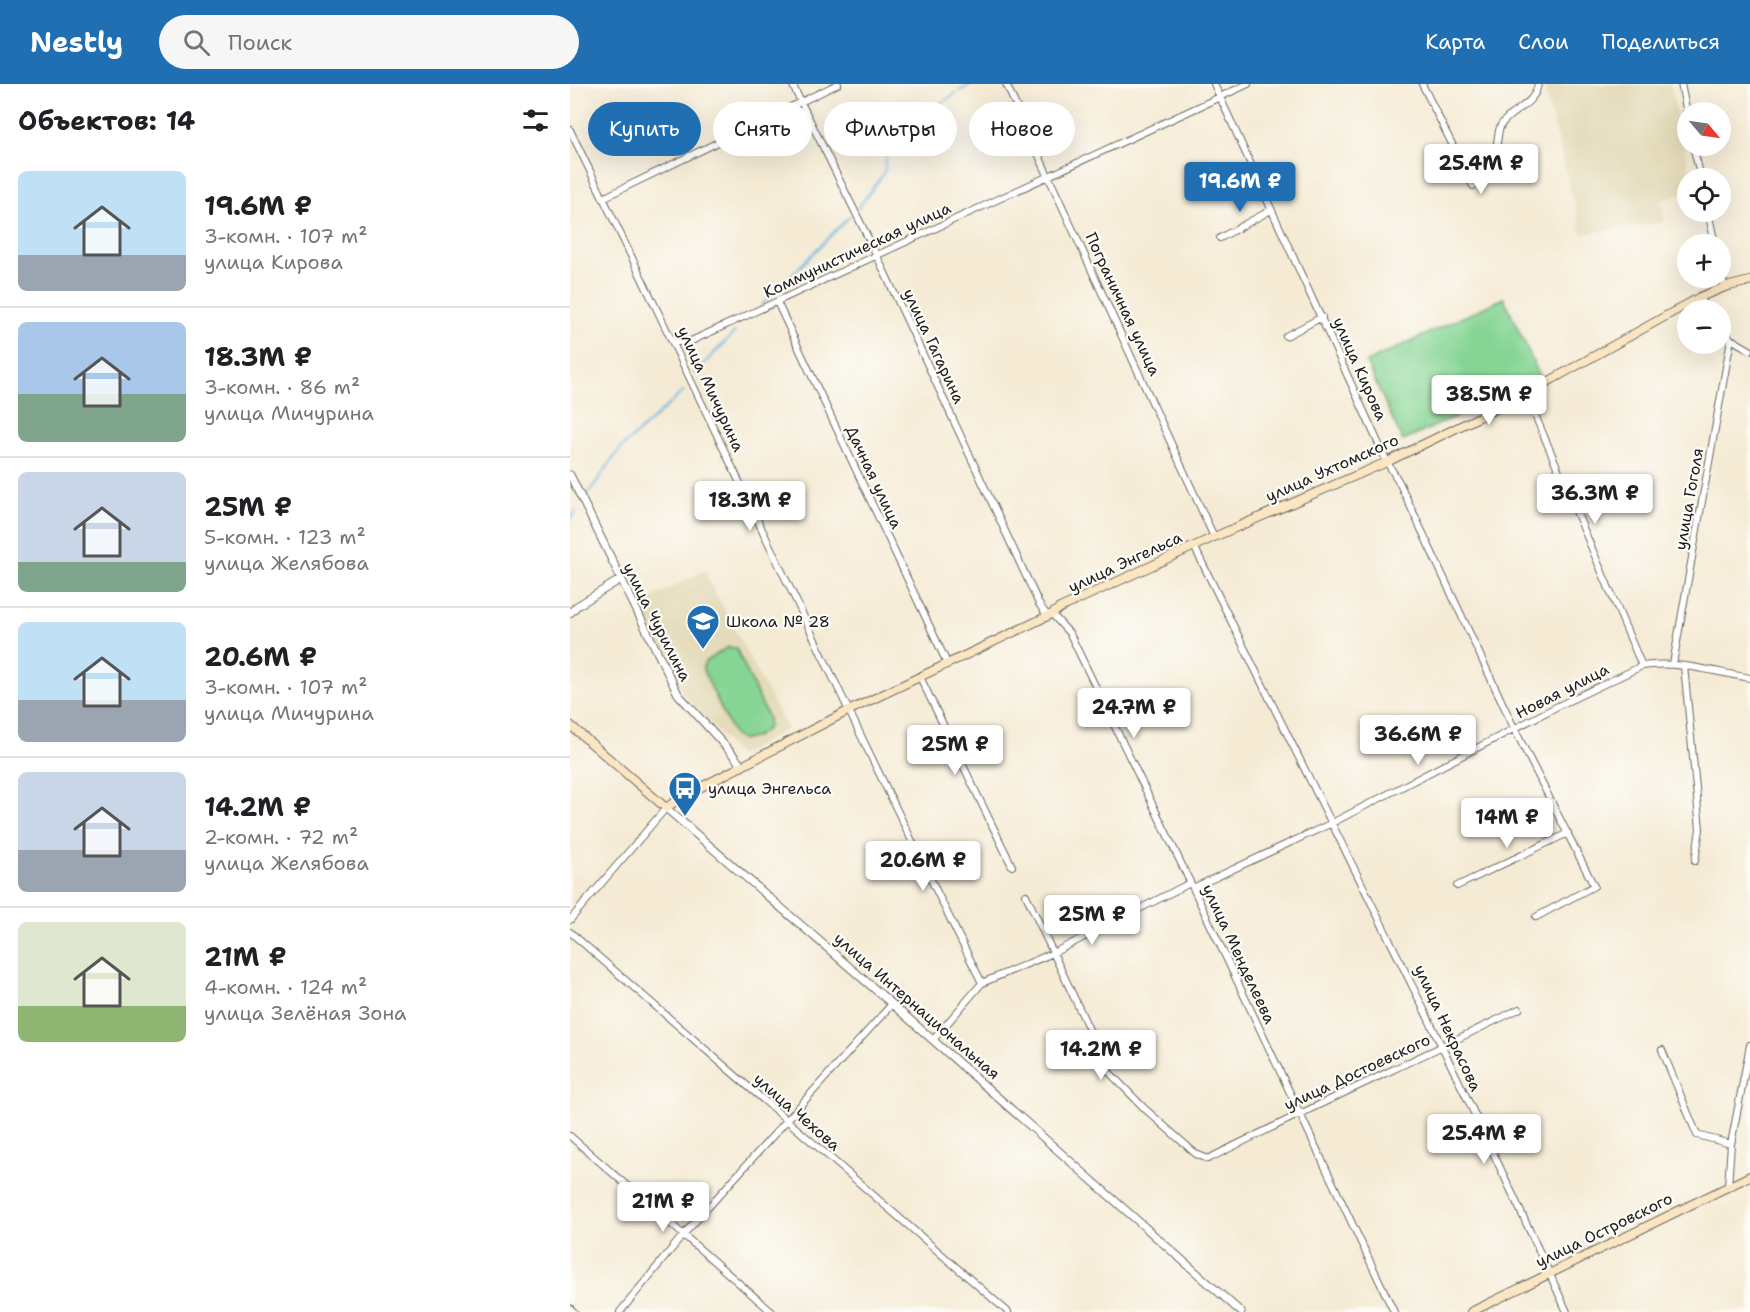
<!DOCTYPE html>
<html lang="ru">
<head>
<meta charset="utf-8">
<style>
  :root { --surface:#fff; --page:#f6f6f6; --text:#202124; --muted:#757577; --line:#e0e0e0; --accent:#1f6fb2 }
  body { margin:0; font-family:"Shantell Sans",sans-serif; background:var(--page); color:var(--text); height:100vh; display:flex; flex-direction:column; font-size:22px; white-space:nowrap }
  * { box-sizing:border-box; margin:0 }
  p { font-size:20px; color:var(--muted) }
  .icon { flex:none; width:33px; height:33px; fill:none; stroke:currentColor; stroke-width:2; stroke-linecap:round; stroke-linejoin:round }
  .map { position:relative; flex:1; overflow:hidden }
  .sheet { display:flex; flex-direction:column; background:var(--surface); width:570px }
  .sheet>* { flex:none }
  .hud { position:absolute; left:18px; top:18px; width:570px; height:54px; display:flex; gap:12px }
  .needle { width:39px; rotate:119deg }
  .tools { position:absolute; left:1107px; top:18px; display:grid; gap:12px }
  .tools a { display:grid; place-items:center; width:54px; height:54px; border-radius:50%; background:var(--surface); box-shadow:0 6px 24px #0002; font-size:30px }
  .price { position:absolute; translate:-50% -51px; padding:0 14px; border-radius:6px; background:#fff; color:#222; font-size:20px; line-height:39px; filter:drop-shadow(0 2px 3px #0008) }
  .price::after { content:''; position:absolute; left:50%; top:36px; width:18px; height:14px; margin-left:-9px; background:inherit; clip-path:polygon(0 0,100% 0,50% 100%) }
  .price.active { background:var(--accent); color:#fff }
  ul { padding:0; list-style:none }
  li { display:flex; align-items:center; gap:18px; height:150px; padding:0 18px }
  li+li { border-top:2px solid var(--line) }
  li span { display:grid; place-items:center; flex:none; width:168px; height:120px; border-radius:9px; color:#555 }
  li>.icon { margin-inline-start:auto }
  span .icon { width:72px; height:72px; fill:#fffc; stroke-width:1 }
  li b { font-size:26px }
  h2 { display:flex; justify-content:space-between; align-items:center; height:72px; padding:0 18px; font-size:26px }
  .pill { padding:0 21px; border-radius:27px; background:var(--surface); box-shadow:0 6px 24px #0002; font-size:21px; line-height:54px }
  .pill.active { background:var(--accent); color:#fff }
  header { display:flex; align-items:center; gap:36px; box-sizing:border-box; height:84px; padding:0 30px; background:var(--accent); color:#fff }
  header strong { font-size:28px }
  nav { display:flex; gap:33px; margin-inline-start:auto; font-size:21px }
  .search { width:420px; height:54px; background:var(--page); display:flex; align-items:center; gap:15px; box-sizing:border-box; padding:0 21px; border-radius:33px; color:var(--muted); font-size:22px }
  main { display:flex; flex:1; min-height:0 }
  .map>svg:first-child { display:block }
  .built { fill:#e4dbba }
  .green { fill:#86d594; stroke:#517858; stroke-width:1.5 }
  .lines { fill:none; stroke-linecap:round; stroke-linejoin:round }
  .stream { stroke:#68b4e1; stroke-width:2 }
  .minor-casing { stroke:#68645d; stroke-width:8 }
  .tertiary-casing { stroke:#68645d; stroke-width:9 }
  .secondary-casing { stroke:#68645d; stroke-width:10 }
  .minor { stroke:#fff; stroke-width:6 }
  .tertiary { stroke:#fff; stroke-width:7 }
  .secondary { stroke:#fbe6c3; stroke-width:8 }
  .labels { text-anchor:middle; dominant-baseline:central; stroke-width:4.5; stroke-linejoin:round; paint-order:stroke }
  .street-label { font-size:16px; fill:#1c1c1c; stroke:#fdfcf7 }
  .poi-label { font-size:16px; fill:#1c1c1c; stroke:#fdfcf7; text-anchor:start }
</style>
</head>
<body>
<header>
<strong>Nestly</strong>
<div class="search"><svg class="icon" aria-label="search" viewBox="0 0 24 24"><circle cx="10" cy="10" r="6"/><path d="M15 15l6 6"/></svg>Поиск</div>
<nav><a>Карта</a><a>Слои</a><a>Поделиться</a></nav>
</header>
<main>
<section class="sheet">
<h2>Объектов: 14<svg class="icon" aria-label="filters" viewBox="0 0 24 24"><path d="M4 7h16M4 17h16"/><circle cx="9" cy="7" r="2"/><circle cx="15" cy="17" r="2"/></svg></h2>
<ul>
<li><span style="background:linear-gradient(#bfe0f5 70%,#9aa5b1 0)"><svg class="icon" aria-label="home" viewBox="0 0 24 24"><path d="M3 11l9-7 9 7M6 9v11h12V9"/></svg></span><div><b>19.6M ₽</b><p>3-комн. · 107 m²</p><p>улица Кирова</p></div></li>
<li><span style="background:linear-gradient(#a9c7e8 60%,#7fa58c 0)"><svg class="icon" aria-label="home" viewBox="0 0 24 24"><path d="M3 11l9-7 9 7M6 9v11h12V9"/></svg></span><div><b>18.3M ₽</b><p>3-комн. · 86 m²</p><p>улица Мичурина</p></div></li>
<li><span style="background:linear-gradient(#c9d6e8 75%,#7fa58c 0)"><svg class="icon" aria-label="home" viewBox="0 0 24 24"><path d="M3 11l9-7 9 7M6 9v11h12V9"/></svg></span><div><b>25M ₽</b><p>5-комн. · 123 m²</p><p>улица Желябова</p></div></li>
<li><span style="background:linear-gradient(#bfe0f5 65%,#9aa5b1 0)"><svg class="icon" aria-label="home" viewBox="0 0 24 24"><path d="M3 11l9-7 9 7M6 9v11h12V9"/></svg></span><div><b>20.6M ₽</b><p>3-комн. · 107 m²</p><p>улица Мичурина</p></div></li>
<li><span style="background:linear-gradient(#c9d6e8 65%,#9aa5b1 0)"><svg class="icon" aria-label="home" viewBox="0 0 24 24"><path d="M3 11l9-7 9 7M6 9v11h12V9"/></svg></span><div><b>14.2M ₽</b><p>2-комн. · 72 m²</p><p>улица Желябова</p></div></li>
<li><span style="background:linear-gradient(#dfe7d0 70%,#8fb573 0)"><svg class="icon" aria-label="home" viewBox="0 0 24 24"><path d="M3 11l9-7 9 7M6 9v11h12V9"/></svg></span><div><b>21M ₽</b><p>4-комн. · 124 m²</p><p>улица Зелёная Зона</p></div></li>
</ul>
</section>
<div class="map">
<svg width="1180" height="1228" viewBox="0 0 1180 1228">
  <rect width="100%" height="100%" fill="#fdfcf7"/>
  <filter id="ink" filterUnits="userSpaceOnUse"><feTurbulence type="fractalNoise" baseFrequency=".0167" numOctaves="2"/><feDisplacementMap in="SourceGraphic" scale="12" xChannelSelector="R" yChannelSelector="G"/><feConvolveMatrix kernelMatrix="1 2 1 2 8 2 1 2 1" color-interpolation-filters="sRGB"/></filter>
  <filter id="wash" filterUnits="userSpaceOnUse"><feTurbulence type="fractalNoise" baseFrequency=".008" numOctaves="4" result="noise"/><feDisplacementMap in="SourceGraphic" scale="24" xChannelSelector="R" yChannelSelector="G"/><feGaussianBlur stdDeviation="1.35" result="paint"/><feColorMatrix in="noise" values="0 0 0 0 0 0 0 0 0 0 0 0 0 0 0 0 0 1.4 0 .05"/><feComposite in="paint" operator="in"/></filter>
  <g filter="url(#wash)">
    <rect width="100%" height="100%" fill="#f5ebd5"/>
    <path class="built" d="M973,0H1100L1121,94H1118L1117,109L1091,116L1095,138L1012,150Z
      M134,487L217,645L169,672L114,610L68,521Z"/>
    <path class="green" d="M934,214L970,293L833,357L796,278Z
      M158,563L166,564L198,634V643C189,653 175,660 164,652L133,586V582L136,577Z"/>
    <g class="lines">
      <path class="stream" d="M288,124L314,89L319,52L401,0
        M191,222L280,132
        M124,290L165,248
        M15,414L50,365L114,307
        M0,436L6,427"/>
    </g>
  </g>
  <g filter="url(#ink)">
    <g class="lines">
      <defs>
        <path id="minor" d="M222,0L307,172L469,520L476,530H482L500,550L623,804L824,1228
          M436,0L644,453
          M644,0L817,378L829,398L945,646L1024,802L966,833
          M852,0L903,102C920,91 925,79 927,59C928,53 928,47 931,41C942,25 965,21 968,0
          M1111,0L1118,34
          M0,46C139,330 271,617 412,899
          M1123,62L1131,94
          M33,114L268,0
          M1138,128L1145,160
          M650,154L701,126
          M1150,187L1155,203
          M1130,213L1138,226
          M207,218L377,579
          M1150,244L1161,255L1180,266
          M716,252L752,233
          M104,258H119L678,0
          M956,310L1072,582
          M624,462C749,717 880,969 997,1228
          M1103,580L1161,255
          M1114,582L1130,745L1125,777
          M350,593L442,782
          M887,802L998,749
          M623,804L762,739L988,622L1072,582C1107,576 1145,588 1180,594
          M456,811L539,988L575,1025L626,1070L638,1075C741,1023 846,976 949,925
          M0,836L96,724
          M0,848L438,1228
          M363,956L412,899L483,869L620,799
          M1092,966L1127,1051L1161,1060
          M0,1052L202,1228
          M1158,1102L1161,1060L1180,961
          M0,1224L4,1228
          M50,1228L114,1150L322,920"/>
        <path id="tertiary" d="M0,391L108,610L165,673L172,683
          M0,529L7,522L51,495
          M96,724L322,920L671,1228"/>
        <path id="secondary" d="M0,641L96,724L110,714L278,627L482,530L490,524L644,453L817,378L956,310L1130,213L1155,203L1180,197
          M901,1228L1180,1092"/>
      </defs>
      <use href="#minor" class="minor-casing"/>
      <use href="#tertiary" class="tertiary-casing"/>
      <use href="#secondary" class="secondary-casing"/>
      <use href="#minor" class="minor"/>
      <use href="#tertiary" class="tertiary"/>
      <use href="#secondary" class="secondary"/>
    </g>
  </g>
  <defs>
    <symbol id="school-pin" viewBox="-11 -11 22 30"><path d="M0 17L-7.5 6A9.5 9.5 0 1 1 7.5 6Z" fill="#1f6fb2" stroke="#fdfcf7"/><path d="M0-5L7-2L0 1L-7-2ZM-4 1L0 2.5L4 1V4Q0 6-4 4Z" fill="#fff"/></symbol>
    <symbol id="bus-pin" viewBox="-11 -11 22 30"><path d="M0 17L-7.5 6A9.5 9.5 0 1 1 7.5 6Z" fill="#1f6fb2" stroke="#fdfcf7"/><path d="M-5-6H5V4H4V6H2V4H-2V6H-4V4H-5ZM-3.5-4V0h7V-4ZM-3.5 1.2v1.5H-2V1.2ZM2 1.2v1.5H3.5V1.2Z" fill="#fff"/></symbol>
  </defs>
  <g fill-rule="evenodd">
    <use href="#school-pin" x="114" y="518" width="38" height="52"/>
    <use href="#bus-pin" x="96" y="685" width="38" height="52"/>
  </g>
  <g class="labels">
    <g class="street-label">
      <text transform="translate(287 166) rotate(-25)">Коммунистическая улица</text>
      <text transform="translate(553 220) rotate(65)">Пограничная улица</text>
      <text transform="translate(364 262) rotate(65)">улица Гагарина</text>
      <text transform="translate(790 285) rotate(66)">улица Кирова</text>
      <text transform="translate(141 305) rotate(65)">улица Мичурина</text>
      <text transform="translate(762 384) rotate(-24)">улица Ухтомского</text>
      <text transform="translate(304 393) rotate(65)">Дачная улица</text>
      <text transform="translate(1119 415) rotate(-80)">улица Гоголя</text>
      <text transform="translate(555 478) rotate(-25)">улица Энгельса</text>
      <text transform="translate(87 538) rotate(63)">улица Чурилина</text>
      <text transform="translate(992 607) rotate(-27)">Новая улица</text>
      <text transform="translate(669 870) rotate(65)">улица Менделеева</text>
      <text transform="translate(347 922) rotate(41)">улица Интернациональная</text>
      <text transform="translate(878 944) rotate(65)">улица Некрасова</text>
      <text transform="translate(787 988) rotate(-25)">улица Достоевского</text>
      <text transform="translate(227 1028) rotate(41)">улица Чехова</text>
      <text transform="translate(1034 1146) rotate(-26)">улица Островского</text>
    </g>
    <g class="poi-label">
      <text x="156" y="537">Школа № 28</text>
      <text x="138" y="704">улица Энгельса</text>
    </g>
  </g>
</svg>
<div class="tools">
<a><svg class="needle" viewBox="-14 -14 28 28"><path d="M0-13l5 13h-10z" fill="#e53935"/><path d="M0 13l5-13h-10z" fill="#757577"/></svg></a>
<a><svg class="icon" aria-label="locate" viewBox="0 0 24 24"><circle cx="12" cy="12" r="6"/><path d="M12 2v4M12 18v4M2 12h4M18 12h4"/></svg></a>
<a>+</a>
<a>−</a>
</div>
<b class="price" style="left:911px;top:111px">25.4M ₽</b>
<b class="price active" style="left:670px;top:129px">19.6M ₽</b>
<b class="price" style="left:919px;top:342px">38.5M ₽</b>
<b class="price" style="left:1025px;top:441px">36.3M ₽</b>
<b class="price" style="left:180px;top:448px">18.3M ₽</b>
<b class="price" style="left:564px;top:655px">24.7M ₽</b>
<b class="price" style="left:848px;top:682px">36.6M ₽</b>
<b class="price" style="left:385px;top:692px">25M ₽</b>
<b class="price" style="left:937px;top:765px">14M ₽</b>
<b class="price" style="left:353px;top:808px">20.6M ₽</b>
<b class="price" style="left:522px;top:862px">25M ₽</b>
<b class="price" style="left:531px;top:997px">14.2M ₽</b>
<b class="price" style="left:914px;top:1081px">25.4M ₽</b>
<b class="price" style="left:93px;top:1149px">21M ₽</b>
<div class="hud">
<a class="pill active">Купить</a>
<a class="pill">Снять</a>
<a class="pill">Фильтры</a>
<a class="pill">Новое</a>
</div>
</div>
</main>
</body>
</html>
